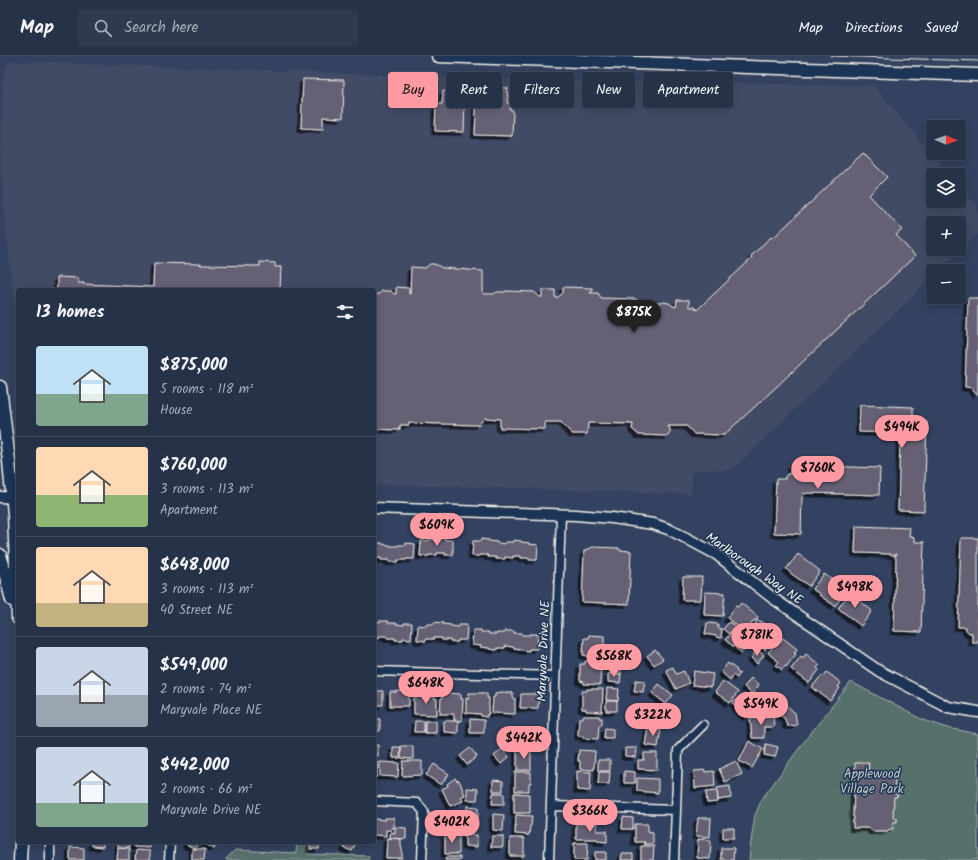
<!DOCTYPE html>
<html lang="en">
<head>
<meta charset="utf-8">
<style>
  :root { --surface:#263248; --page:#2e3a4f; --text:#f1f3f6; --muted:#a4aab4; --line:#424d60; --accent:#ff9aa2 }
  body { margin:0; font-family:Kalam,sans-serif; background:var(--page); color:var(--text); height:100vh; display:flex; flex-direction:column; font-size:15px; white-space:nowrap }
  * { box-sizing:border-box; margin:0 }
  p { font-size:13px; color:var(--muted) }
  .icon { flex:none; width:22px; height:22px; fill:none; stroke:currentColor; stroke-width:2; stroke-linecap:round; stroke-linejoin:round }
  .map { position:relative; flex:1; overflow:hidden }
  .drawer { position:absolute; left:16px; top:232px; width:360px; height:556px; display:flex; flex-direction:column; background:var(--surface); border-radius:4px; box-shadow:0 2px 10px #0003,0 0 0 1px var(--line) }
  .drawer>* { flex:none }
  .hud { position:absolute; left:388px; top:16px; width:380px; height:36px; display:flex; gap:8px }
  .needle { width:26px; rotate:92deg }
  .fabs { position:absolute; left:926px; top:64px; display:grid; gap:8px }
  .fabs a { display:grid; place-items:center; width:40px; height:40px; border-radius:4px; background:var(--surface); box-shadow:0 2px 10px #0003,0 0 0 1px var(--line); font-size:20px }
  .price { position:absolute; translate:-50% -34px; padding:0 9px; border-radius:14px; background:var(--accent); color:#111; font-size:13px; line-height:26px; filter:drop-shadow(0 1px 2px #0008) }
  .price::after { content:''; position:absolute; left:50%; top:24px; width:12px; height:9px; margin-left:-6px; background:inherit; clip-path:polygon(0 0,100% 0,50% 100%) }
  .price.on { background:#222; color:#fff }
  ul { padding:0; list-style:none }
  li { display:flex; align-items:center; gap:12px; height:100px; padding:0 20px }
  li+li { border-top:1px solid var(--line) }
  li span { display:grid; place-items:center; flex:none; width:112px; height:80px; border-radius:4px; color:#555 }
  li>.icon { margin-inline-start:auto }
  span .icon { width:48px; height:48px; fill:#fffc; stroke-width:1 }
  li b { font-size:17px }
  h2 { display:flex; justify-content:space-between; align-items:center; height:48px; padding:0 20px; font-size:17px }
  .pill { padding:0 14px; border-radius:4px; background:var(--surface); box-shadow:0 2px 10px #0003,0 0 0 1px var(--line); font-size:14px; line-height:36px }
  .pill.on { background:var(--accent); color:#111 }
  header { display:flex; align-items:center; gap:24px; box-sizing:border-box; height:56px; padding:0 20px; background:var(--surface); border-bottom:1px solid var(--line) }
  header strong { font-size:19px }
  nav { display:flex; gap:22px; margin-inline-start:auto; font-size:14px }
  .search { width:280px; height:36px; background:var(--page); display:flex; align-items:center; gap:10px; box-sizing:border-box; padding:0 14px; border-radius:4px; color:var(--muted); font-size:15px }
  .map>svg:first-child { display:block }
  .built { fill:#424b66; fill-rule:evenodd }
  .green { fill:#576f6c; stroke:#a6b0aa }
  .building { fill:#666174; stroke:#f4f1e8; filter:url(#shadow) }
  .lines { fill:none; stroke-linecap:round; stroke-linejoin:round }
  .minor-casing { stroke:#f4f1e8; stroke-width:11 }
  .tertiary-casing { stroke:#f4f1e8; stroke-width:13 }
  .secondary-casing { stroke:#f4f1e8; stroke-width:15 }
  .minor { stroke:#1d3557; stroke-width:8 }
  .tertiary { stroke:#1d3557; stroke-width:10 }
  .secondary { stroke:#1d3557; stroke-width:12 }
  .tram { stroke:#f4f1e8; stroke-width:1 }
  .labels { text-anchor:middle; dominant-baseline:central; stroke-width:3; stroke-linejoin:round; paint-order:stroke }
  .street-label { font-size:13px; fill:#f4f1e8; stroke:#1d3557 }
  .park-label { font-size:13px; fill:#bdc4bd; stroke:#1d3557 }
</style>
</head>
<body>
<header>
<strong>Map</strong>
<div class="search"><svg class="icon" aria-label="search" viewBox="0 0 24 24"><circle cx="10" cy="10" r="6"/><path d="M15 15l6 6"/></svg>Search here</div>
<nav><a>Map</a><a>Directions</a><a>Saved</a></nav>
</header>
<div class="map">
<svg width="978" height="804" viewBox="0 0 978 804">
  <defs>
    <filter id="shadow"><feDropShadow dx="-3.5" dy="3.5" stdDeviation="0" flood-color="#0009"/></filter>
  </defs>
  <rect width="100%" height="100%" fill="#334260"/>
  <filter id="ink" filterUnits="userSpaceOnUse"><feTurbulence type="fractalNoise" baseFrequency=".025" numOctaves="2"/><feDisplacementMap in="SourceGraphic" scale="8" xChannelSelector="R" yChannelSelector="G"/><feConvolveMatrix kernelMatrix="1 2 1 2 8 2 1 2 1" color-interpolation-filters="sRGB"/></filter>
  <g filter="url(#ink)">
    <path class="built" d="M9,5L414,20L708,28L728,27L874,30L950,119H933V145H959V129L978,151V177L939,215H933V221L732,414L692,415L691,438L374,428V234H18V265L10,211L0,109L3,21ZM933,167H959V193H933Z"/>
    <path class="green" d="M851,626L921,663L948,672L978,678V804H749L751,785L755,759L762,743L803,687Z
      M297,786H309L308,798L369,800L368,804H226V803L235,794L296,797Z"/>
    <path class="building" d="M303,23L344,24L343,62L323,61V73L301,72Z
      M477,31L508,32L507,47H511L510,54H513L512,80L475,79Z
      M443,35L470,36V40H465L464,76L435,75L436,48H442Z
      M863,97L887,121L869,139L902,174L896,179L915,200L773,334L724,379L694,378L687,370H668L670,373V377L668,380L639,379L632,373L633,368L588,367L587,378H572L561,366H545V373L500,372V363L485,362L478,369L409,367V369H400V373H398V374L374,373V238H379L382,235H391L394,238H396V231L409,232V238H410L411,211L425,212L430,208H434L437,209L442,212L483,215V238H494L497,236H505V235L534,236L540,241H542V234H555V241L557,242L563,237V231L592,232V236H590V237H598L601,242L636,243L640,247H660L663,246L669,247L673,250L676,251L677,244H689V251H694L697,254L752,202L751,200L771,181L773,182Z
      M260,206L275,207V211H281L280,234H57V221L78,222V227H84L83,228L153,231L154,207L200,208L201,209L256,210H260Z
      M968,242H978V338H976L973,335V332L965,331Z
      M860,349L913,351V360H916L919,362V366H927L924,455L898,454L900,383L899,380L900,379V377H899L898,379L895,377L859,376Z
      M791,409L880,412L879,439L808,437L805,438L803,436L802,438L804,439L802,441L801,478L774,477L776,423H785V421L787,418H790Z
      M856,470L910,472L909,480H912L915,483V486H924L921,576L894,575L896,503L895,501L896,500V498H895L894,500L891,498L855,497Z
      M437,482H445V484H453V499H445V497H437V499H429V500H420L421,485H429V483L437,484Z
      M961,482H978V586H972V577H969L966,574V571H958Z
      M481,483L489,484V485L497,486V487L505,488V486H513V484L521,485V486L530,487L529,488L538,489L537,504H529V502H521V500H513V502L505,501V503H496V501H488V499H480V500H472L473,485H481Z
      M374,487H382V488L390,489V490H398V489H406V487L415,488L414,503H406V504H398V506H389V504H381V502H374Z
      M593,491L619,492V494L631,495L629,548L582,546L584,495Z
      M798,498L820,515L809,530L793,519L786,513Z
      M824,518L847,534L835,550L819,539L820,538L812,533Z
      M683,521H702L701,544H682Z
      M705,536L725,537L723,560L704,559Z
      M850,537L870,553L872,555L861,570L838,552Z
      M741,547L758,561L755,565L754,564L745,576L727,562L736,550L738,551Z
      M758,563L761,566V565L775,575L773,579L775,581L765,594L747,580L756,568H755Z
      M379,565H388V567H396V568L404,569V567H412L411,583L403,582V584H395V582H387V580H379V582L374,581V566H379Z
      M434,566L443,567V568L451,569V570L458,571L459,569H467L466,584H458V586H450V584H442V582H434V583H426V585L417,584L418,569L426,570V568H434Z
      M729,566L735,570L729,578L723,573Z
      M707,567L718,568V572L722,573L721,582L716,581V580L705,578Z
      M473,574H481V576H489V578H497V577H505V575H514V577H522V579H530V578H538L537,593H529V595L521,594V593L513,592V591L505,590V592H497V594L489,593V592L480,591L481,590L472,589Z
      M732,575L741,581L734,591L725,584Z
      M589,579L604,580V603L588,602V600L583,599L584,582H588Z
      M742,582L749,588L742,597L735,592Z
      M783,582L797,593L794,597L796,598L786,611L785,610L782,614L776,609L779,606L768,597L778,585L780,586Z
      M655,594L663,603L654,609L647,600Z
      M757,594L764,599L757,608L751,602Z
      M806,598L820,609L817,612L819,614L809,627L791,613L801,600L803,602Z
      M585,605L601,606L600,629L584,628V626L580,625V608H585Z
      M728,607L737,614L736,615L740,618L738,620L737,622L733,619L730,624L721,616Z
      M610,608L621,609V618L610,617Z
      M673,611L676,618L684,615L689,627L676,633L666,614Z
      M694,615L713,618L711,631L692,629Z
      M827,616L841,627L838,631L840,632L830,645L812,631L822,619L824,620Z
      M608,618H621L620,627L608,626Z
      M751,622L759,629L752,638L744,631Z
      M636,624L645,625L643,636L634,635Z
      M723,625L738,636L730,647L715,636Z
      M659,628L673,639L666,648L652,637Z
      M607,632L619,633L618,645L606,644Z
      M587,633H603L602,656L586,655V653H582V635H587Z
      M374,634H377L376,635H383V649H374Z
      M397,635L409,636V650H390V636H397Z
      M502,636L513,637V642H515V658L492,657L493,641H495V637Z
      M443,637L461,638V643H463L462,665L454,664V658H440L441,642H443Z
      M469,637H487V642H489V658H487V661L481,660V658L466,657V641L469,642Z
      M417,638H435L434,643H437V659L414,658V642H417Z
      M521,638H539L538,652H520Z
      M745,638L756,653L746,661L741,655L740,656L733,646Z
      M606,645H617V655H606Z
      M785,648L795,657L797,669L787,670L785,663L778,657Z
      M646,649L664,652L663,660H659L657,670L643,668L644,663H640L641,657L645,658Z
      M583,660H599V662H602V669H599L598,683L583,682V680H578L579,662H583Z
      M773,660L774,671H764V682H752L750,662Z
      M374,663H380V675H374Z
      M470,663L484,664V677H470Z
      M415,665H424V676H414Z
      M425,665H436V677H425Z
      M444,665H458V677L444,676Z
      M648,671L661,673L658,691L645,689Z
      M605,672L613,673V682H604Z
      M749,685L763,693L752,712L739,705Z
      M766,688L778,691L775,701L764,699Z
      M374,689H378V700H374Z
      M401,690H413V703L401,702Z
      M393,691H401L400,702H393Z
      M470,692L477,700L467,709L460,700Z
      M625,692H637L636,701L625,700Z
      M502,693L509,701L501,708L494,700Z
      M517,694L531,695V714H517Z
      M579,694L595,695L594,714L580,713V705H578Z
      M644,697H657V714L638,713V704H644Z
      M598,704H610V715H598Z
      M403,705H422V719L402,720Z
      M736,705L742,718L725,726L719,713Z
      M374,706H377V721H374Z
      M380,706L399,707L398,721L380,720Z
      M855,707H869L868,717L895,718L894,738H898L897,741H894L893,762H897V766H893V773H890L887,775H872L870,772H853V764H854V761H853Z
      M434,708L449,718L441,729L426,719Z
      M705,714V716L714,715L715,730L695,732L694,715Z
      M577,715L591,716L590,735L577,734Z
      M624,715L635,716V727H624Z
      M515,716H531V727H529V735H515Z
      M599,716H610L609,728H598Z
      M455,722L457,725L459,724L465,739L461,741L463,745L450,750L442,733L448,730L447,728Z
      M637,722L658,723V737L637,735Z
      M493,724L503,725V735H493Z
      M730,730L731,742L718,744L717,732Z
      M467,732L478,733L477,744H467Z
      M717,735L718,746L707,747L706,736Z
      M493,737H504V748H492Z
      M514,737L529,738V746H530V757H514Z
      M467,750L478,751V762H467Z
      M448,756L462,757L461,776H447Z
      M493,758L504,759L503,775L493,774Z
      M516,759L532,760L531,770H530L529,779L515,778Z
      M623,761L633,762V773H622Z
      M385,762H394V772H392L391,774H386V780L374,779V765L375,763L385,764Z
      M698,762H711L710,781L696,780Z
      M576,768H597V775H607V786L597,785V783H576Z
      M635,768H648V775L653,776V787H652V788H644L645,786H635Z
      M395,771L406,772V783L390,782L391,776L395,777Z
      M723,772H734V782H723Z
      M445,779H459V798H445Z
      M465,779H477V791L465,790Z
      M492,780H503V791H491Z
      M387,782L401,783V791H402V802H386Z
      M510,782H524V800H510Z
      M698,783L711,784L710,803L697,802Z
      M92,786H103V791L92,790Z
      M118,786H130L129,792H118Z
      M134,786H150V792L134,791Z
      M187,786H199L195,793L186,788Z
      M205,786H219L214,793L204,787Z
      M311,786H319V793H310Z
      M347,786H356L352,795L344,792Z
      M574,787H588L587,804H574Z
      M641,790H654L653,804H641Z
      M70,791L84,792V804H70Z
      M118,792L129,793V804H117Z
      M721,792H734L733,804L721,803Z
      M192,793H205L204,804H192Z
      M136,794L150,795V803H151V804H135Z
      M595,796H606V804H595Z
      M622,798H633V804H621Z
      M446,801H460V804H445Z"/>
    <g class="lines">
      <defs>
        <path id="minor" d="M374,615L555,620
          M374,745L417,747L424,756L422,804
          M552,750L676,754L674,804
          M676,754L678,694L703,669
          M50,804V786
          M169,804L170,786
          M549,804L561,458"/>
        <path id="tertiary" d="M0,441L18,442
          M374,452L576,459L612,462L653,468L668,473L686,482L716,498L774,543L879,615L948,651L978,656"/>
        <path id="secondary" d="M438,0L978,19
          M0,331L9,405L14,458L18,562
          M0,499L3,509L12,544
          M20,804L21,786"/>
      </defs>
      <use href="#minor" class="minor-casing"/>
      <use href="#tertiary" class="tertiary-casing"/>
      <use href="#secondary" class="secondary-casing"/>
      <use href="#minor" class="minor"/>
      <use href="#tertiary" class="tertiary"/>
      <use href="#secondary" class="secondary"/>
      <path class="tram" d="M831,0L978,5"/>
    </g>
  </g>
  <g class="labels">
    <g class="street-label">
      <text transform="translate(754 513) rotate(35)">Marlborough Way NE</text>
      <text transform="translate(544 595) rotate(-88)">Maryvale Drive NE</text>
    </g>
    <g class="park-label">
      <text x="872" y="718">Applewood<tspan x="872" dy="15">Village Park</tspan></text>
    </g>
  </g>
</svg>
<div class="fabs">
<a><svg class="needle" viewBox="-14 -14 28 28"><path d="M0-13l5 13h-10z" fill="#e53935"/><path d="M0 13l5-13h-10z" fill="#a4aab4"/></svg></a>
<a><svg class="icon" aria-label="layers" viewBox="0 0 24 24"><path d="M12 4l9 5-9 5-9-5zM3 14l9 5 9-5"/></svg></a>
<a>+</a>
<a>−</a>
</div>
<b class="price on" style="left:634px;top:278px">$875K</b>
<b class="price" style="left:902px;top:393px">$494K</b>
<b class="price" style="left:818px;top:434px">$760K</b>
<b class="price" style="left:437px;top:491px">$609K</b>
<b class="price" style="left:855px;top:553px">$498K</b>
<b class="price" style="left:757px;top:601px">$781K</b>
<b class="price" style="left:614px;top:622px">$568K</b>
<b class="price" style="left:426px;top:649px">$648K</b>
<b class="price" style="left:761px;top:670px">$549K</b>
<b class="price" style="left:653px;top:681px">$322K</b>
<b class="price" style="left:524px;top:704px">$442K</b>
<b class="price" style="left:590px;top:777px">$366K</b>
<b class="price" style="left:452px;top:788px">$402K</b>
<div class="hud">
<a class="pill on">Buy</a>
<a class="pill">Rent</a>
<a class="pill">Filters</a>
<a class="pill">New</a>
<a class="pill">Apartment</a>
</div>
<section class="drawer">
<h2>13 homes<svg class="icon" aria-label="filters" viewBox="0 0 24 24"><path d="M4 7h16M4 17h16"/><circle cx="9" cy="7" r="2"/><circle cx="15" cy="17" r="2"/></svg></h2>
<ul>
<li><span style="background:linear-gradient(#bfe0f5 60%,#7fa58c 0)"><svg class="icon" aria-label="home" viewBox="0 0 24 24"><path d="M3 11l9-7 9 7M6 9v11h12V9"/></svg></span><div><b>$875,000</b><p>5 rooms · 118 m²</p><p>House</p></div></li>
<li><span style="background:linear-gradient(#ffd9b3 60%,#8fb573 0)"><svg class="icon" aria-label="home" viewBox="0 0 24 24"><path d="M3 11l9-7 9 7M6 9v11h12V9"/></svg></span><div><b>$760,000</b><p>3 rooms · 113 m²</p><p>Apartment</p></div></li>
<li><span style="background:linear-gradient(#ffd9b3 70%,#c2b280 0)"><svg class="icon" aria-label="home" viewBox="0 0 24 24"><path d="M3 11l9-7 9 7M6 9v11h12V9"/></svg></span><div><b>$648,000</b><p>3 rooms · 113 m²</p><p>40 Street NE</p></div></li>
<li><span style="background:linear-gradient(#c9d6e8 60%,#9aa5b1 0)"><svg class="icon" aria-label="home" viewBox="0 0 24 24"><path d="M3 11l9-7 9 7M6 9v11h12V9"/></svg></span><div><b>$549,000</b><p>2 rooms · 74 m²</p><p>Maryvale Place NE</p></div></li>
<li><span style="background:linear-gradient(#c9d6e8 70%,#7fa58c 0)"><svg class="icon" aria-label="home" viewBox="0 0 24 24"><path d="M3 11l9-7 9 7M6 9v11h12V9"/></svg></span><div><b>$442,000</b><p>2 rooms · 66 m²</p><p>Maryvale Drive NE</p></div></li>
</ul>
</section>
</div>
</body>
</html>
